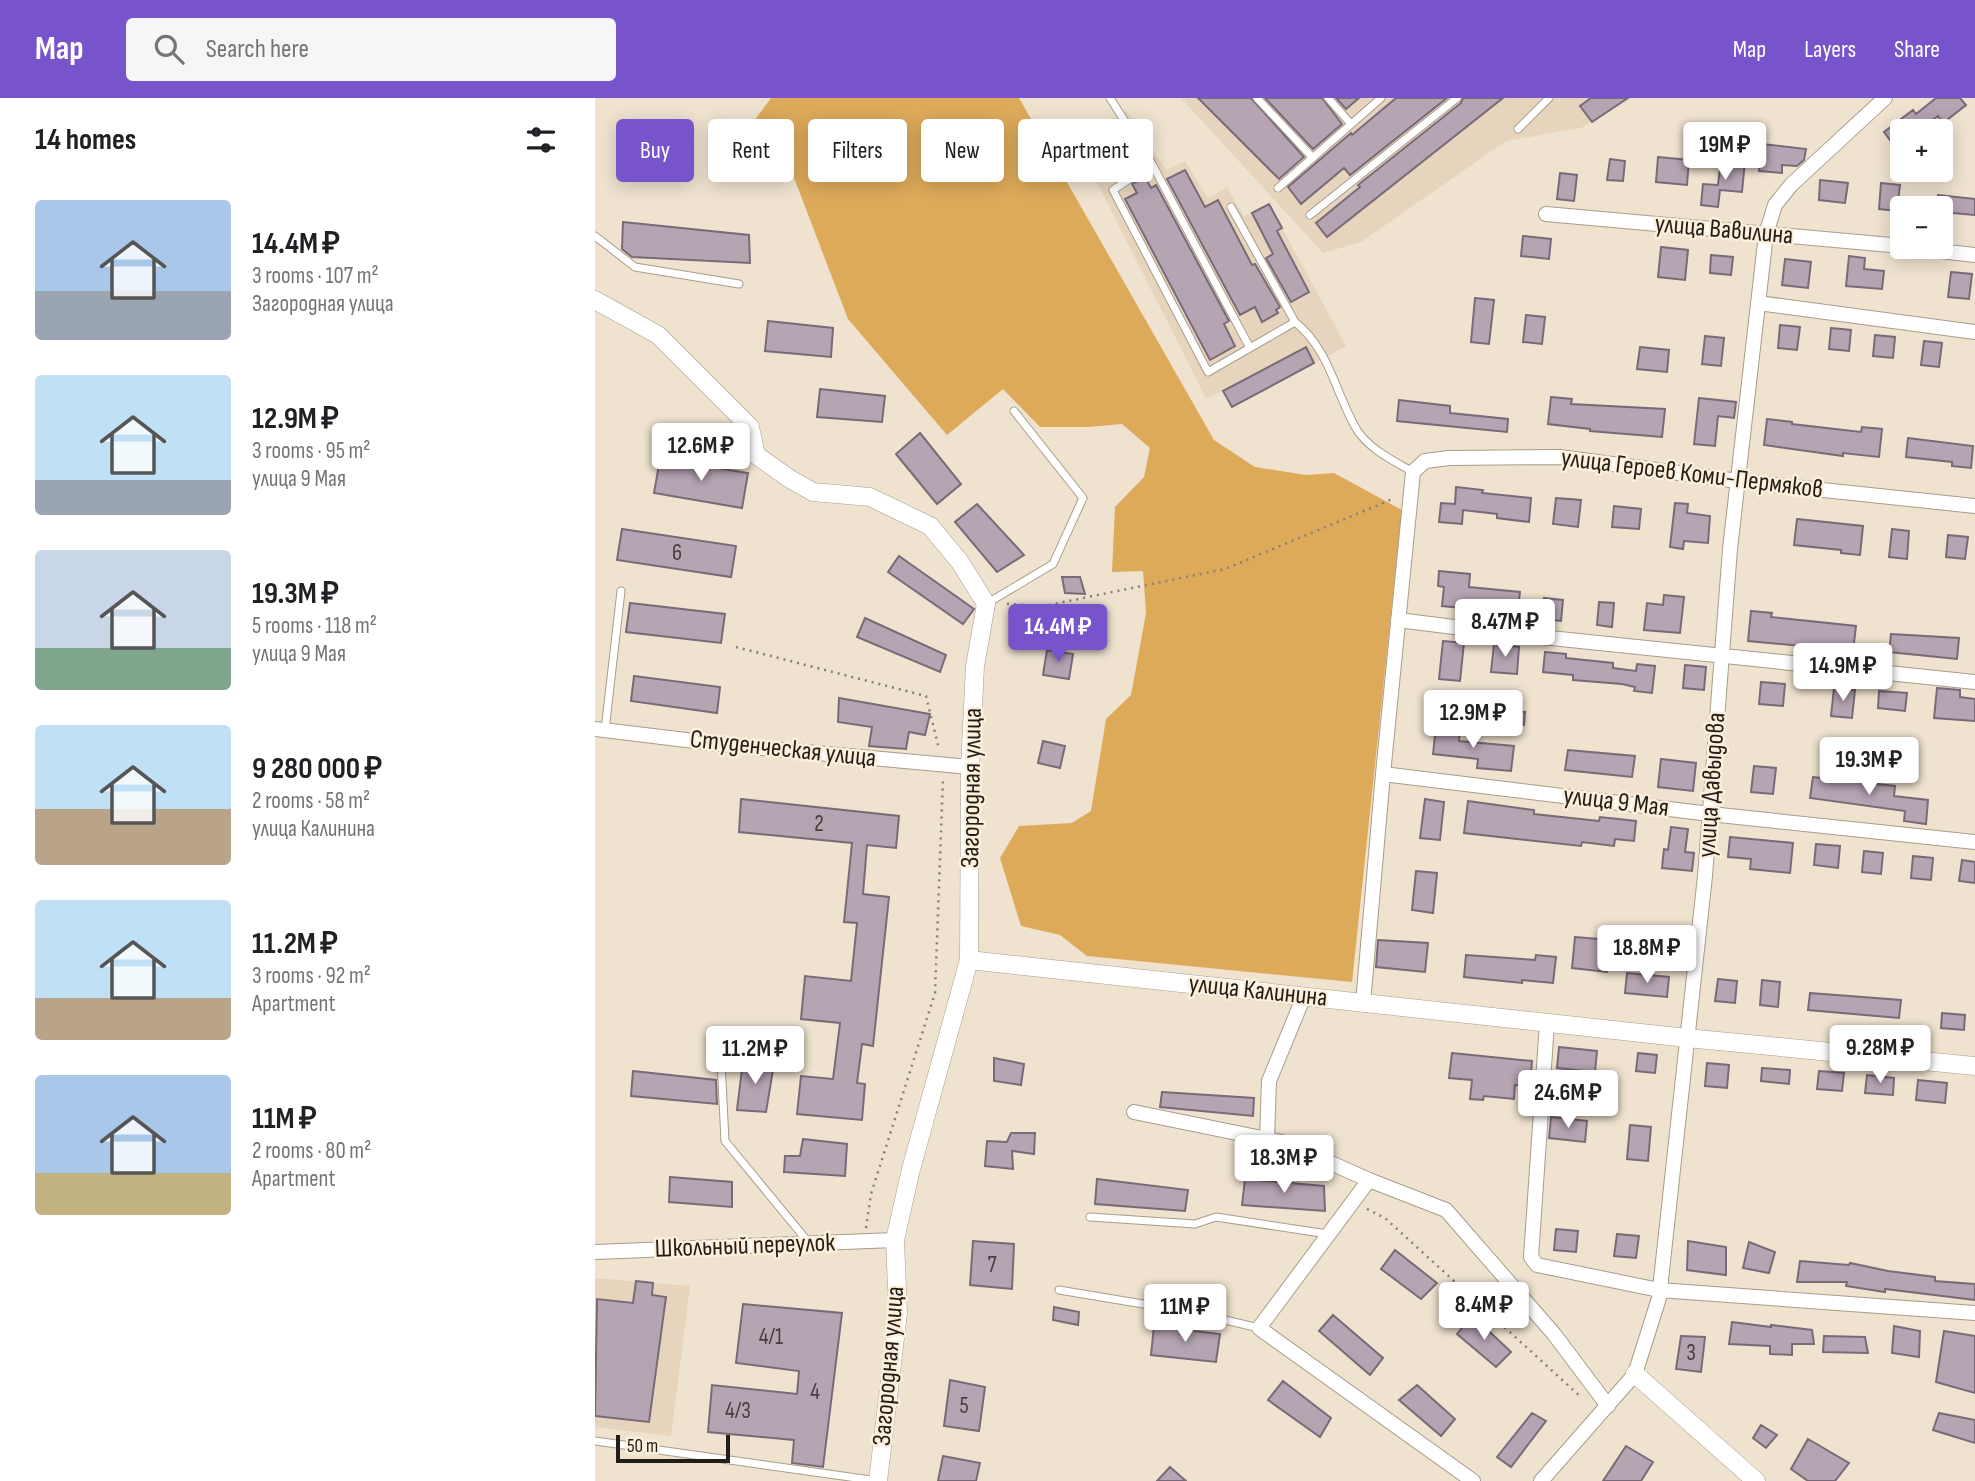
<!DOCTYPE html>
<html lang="en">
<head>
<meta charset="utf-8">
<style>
  :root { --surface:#fff; --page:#f6f6f6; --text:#202124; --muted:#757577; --accent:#7753cc }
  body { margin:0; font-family:"Sofia Sans Condensed",sans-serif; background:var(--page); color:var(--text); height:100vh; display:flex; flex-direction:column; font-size:26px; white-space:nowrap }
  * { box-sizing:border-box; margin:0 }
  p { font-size:23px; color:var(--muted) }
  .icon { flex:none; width:38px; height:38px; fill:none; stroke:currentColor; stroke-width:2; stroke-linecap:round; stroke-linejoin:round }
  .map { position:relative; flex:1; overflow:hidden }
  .panel { display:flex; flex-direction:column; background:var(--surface); width:595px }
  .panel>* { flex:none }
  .hud { position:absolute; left:21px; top:21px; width:665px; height:63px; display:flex; gap:14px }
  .buttons { position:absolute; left:1295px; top:21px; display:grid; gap:14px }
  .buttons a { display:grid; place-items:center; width:63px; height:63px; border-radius:7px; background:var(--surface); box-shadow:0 4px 18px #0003; font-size:35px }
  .scale { position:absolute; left:21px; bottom:18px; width:114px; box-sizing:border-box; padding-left:7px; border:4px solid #221d17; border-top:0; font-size:19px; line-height:24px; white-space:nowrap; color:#221d17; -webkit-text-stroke:5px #fcefdc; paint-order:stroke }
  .price { position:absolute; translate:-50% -60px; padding:0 16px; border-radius:7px; background:#fff; color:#222; font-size:23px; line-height:46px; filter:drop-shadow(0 2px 4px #0008) }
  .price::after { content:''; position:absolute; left:50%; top:42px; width:21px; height:16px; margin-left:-10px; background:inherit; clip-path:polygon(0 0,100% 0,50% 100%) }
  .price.active { background:var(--accent); color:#fff }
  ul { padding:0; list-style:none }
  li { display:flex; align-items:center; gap:21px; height:175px; padding:0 35px }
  li span { display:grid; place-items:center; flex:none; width:196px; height:140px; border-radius:7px; color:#555 }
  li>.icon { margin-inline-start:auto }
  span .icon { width:84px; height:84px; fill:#fffc; stroke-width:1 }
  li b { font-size:30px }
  h2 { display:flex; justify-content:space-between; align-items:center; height:84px; padding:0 35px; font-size:30px }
  .tag { padding:0 24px; border-radius:7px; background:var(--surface); box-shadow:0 4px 18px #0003; font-size:24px; line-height:63px }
  .tag.active { background:var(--accent); color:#fff }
  header { display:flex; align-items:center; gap:42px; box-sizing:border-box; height:98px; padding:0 35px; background:var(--accent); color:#fff }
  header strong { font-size:33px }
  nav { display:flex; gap:38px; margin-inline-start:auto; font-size:24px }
  .search { width:490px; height:63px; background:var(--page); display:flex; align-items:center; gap:18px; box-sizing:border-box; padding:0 24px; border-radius:7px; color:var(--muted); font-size:26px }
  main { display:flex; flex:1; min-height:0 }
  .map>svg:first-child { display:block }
  .built { fill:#e6d5bc }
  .green { fill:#ddaa5a }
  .building { fill:#b5a4b2; stroke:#7a6a78; stroke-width:2 }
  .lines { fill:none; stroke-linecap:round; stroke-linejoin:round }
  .service-casing { stroke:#a89c8b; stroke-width:9 }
  .minor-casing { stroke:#a89c8b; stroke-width:16 }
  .tertiary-casing { stroke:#a89c8b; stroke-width:19 }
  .path { stroke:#887f72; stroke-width:2.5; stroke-dasharray:2 5; stroke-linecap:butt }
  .service { stroke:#fff; stroke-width:7 }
  .minor { stroke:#fff; stroke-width:14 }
  .tertiary { stroke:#fff; stroke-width:18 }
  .labels { text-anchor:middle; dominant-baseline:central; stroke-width:5; stroke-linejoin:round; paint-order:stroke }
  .number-label { font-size:23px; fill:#473f3e }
  .street-label { font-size:26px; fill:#221d17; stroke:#fcefdc }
</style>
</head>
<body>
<header>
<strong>Map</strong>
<div class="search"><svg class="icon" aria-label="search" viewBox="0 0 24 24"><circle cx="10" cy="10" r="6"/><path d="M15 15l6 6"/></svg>Search here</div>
<nav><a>Map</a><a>Layers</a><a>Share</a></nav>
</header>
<main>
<section class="panel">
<h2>14 homes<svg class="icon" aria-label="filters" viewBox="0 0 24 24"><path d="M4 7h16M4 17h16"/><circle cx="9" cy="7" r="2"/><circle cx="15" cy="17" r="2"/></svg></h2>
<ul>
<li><span style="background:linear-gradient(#a9c7e8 65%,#9aa5b1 0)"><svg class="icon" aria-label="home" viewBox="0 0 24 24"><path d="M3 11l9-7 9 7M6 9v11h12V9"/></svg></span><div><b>14.4M ₽</b><p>3 rooms · 107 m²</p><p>Загородная улица</p></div></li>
<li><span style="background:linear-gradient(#bfe0f5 75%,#9aa5b1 0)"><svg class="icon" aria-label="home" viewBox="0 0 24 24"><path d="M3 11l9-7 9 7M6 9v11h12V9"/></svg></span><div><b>12.9M ₽</b><p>3 rooms · 95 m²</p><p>улица 9 Мая</p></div></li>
<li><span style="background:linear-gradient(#c9d6e8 70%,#7fa58c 0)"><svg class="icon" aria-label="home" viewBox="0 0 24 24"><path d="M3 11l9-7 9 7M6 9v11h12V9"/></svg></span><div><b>19.3M ₽</b><p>5 rooms · 118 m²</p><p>улица 9 Мая</p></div></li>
<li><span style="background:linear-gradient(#bfe0f5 60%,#b9a48a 0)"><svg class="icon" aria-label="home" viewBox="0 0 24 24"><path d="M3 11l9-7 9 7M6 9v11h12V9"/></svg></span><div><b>9 280 000 ₽</b><p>2 rooms · 58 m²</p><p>улица Калинина</p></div></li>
<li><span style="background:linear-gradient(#bfe0f5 70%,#b9a48a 0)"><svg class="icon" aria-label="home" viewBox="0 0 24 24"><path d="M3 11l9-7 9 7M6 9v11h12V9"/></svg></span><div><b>11.2M ₽</b><p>3 rooms · 92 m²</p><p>Apartment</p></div></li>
<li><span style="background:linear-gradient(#a9c7e8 70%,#c2b280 0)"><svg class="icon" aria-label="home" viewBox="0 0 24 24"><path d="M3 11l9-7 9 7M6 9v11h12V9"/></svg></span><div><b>11M ₽</b><p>2 rooms · 80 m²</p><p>Apartment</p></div></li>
</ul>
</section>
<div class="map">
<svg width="1380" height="1383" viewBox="0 0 1380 1383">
  <rect width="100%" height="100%" fill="#efe2cf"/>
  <path class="built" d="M586,0H1033L986,30L911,43L766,144L728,155Z
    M532,13L571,72L590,63L613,100L632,89L649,118L674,106L751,248L637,309L628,293L611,300L483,47Z
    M0,1180L95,1188L76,1338L0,1329Z"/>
  <path class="green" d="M176,0H424L619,342L660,369L711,377L739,375L807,412L757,884L492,858L465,837L426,828L405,760L424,728L477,725L496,713L511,621L536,597L551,515L548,473L517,474L520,409L549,379L555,350L527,326L493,329H445L408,291L352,337L253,221L193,64L153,31Z"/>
  <path class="building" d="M603,0H656L709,59L684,81Z
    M670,0H727L747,26L718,51Z
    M741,0H764L751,11Z
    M801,0H852L755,77L749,70L706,106L693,89L756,35L757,37Z
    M868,0H908L732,139L721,125L765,89L763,87L866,5Z
    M996,0H1033L997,24L985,8Z
    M1341,0H1365L1371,7L1348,25L1343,18L1323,33H1307V58L1289,34L1318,12L1321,16Z
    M522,30L535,55L509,69L496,44Z
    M1167,46L1211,51L1209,62L1202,68L1187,67V75L1164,73Z
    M1063,59L1094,62L1092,87L1061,84Z
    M1015,61L1030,63L1028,83L1012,82Z
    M1126,61L1150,63L1147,94L1125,92L1123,109L1106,107L1108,86L1123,87Z
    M590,72L610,109L623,102L657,167L660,166L685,209L681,212L683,215L667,224L660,209L645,217L572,81Z
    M965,75L982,77L979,103L962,101Z
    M550,79L556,90L561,87L634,223L629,226L640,248L615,262L530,101L542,95L537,86Z
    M1225,82L1253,85L1250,105L1224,102Z
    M1286,85L1305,87L1302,113L1284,111Z
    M1343,97L1380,101V117L1346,114V110H1342Z
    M674,106L687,130L682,133L714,194L696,204L671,160L678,156L657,115Z
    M28,124L154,137L155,165L37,159L27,151Z
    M928,138L956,141L954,161L926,158Z
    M1066,149L1093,152L1090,182L1063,179Z
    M1116,157L1138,159L1136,177L1115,175Z
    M1254,158L1270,160L1269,171L1289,173L1287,191L1251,188Z
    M1190,161L1216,164L1213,190L1187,187Z
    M1356,174L1377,176L1374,201L1353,199Z
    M880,200L899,202L894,246L876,244Z
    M931,217L950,219L947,246L928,244Z
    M173,223L238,230L236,259L170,253Z
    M1185,227L1205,229L1202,252L1183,250Z
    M1236,230L1256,232L1254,253L1234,251Z
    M1280,237L1300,239L1298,260L1278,258Z
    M1110,238L1129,240L1126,268L1107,266Z
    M1329,243L1347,245L1344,269L1326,267Z
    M711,249L719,265L637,309L628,293Z
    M1045,249L1074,252L1072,274L1042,271Z
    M225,291L290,298L287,324L222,319Z
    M956,299L977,301L976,306L1070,311L1067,339L995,333V331L953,326Z
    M1104,300L1141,304L1139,320L1123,318L1120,348L1099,346Z
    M804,302L855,308V315L913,321L912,334L802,323Z
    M1172,321L1197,324V326L1266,334L1267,329L1287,331L1284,359L1248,355V358L1169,347Z
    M325,335L366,386L342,406L301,356Z
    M1313,340L1378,348L1376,370L1357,368V364L1311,359Z
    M65,361L153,375L147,410L59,395Z
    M861,389L888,392L887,395L936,400L934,424L902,420V416L868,412L867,426L844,424L846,405L860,406Z
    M961,400L986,402L983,429L958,426Z
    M1080,405L1093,406L1092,415L1115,418L1113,445L1089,443L1088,451L1075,449Z
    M382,406L429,457L402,474L360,424Z
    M1019,408L1046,411L1044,431L1017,429Z
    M1202,421L1268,428L1265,457L1246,455V452L1199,447Z
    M27,431L141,448L136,479L22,462Z
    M1297,431L1314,433L1312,461L1294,459Z
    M1353,437L1373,439L1370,461L1351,459Z
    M304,458L379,511L368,526L293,474Z
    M844,473L875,476L874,489L925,494L922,517L905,516L904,525L890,523H887L888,512L847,508L849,489L843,488Z
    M467,479H485L490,496L470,495Z
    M1069,497L1089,499L1085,535L1049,532L1052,505L1068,507Z
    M949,500L968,502L966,523L947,521Z
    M1004,504L1019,505L1017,529L1002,527Z
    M35,505L130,516L126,545L31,534Z
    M1156,513L1177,515L1176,519L1261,528L1258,553L1153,543Z
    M270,520L351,557L345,574L262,539Z
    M1296,536L1364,540L1362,561L1294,554Z
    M848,543L869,545L865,583L844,581Z
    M899,546L924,549L922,576L896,574Z
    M452,552L478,556L474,581L448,577Z
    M950,554L971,556V560L1018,565V570L1041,573L1042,566L1060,568L1057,595L1039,593L1040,589L1027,586L978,582V577L948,574Z
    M1090,567L1111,569L1109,592L1088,590Z
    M39,578L125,589L122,615L36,603Z
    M1166,584L1190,586L1188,608L1164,606Z
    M1239,590L1260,592L1257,620L1236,618Z
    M1342,590L1365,592V599L1380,601V623L1339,620Z
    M1284,593L1312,595L1310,613L1283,610Z
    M244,600L335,616L330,637L314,634L311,651L274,648L277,629L243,624Z
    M919,613L930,614L929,627L918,626Z
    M841,628L865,631L864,643L919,648L916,673L882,670L883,661L838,656Z
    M448,643L470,648L465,670L443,665Z
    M973,652L1040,658L1037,679L970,672Z
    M1066,661L1101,665L1098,693L1063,689Z
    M1159,668L1181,670L1178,696L1156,694Z
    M1218,679L1300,688L1299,698L1333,702L1331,726L1309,723L1310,713L1215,700Z
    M146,701L304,718L301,750L272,747L268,796L294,799L278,948L267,946L262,985L270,986L267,1022L202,1016L206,978L238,981L245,925L206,921L210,878L256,883L262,825L249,824L257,745L144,734Z
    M830,701L849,704L845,742L825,740Z
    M873,703L939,712V716L1004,723L1005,719L1041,723L1039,743L1020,741L1019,748L987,744L986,748L869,735Z
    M1076,729L1093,731L1090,754L1099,755L1097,773L1067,770L1069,751L1073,752Z
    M1135,739L1198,745L1195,775L1155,771L1156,761L1133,759Z
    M1221,746L1245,748L1243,770L1219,767Z
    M1269,753L1288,755L1286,776L1267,774Z
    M1318,758L1338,760L1336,782L1316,780Z
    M1367,762L1380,764V785L1364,783Z
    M821,773L842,775L838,815L817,812Z
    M980,839L1015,842L1012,874L977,870Z
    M783,842L833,845L830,874L781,869Z
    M871,857L940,862L941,857L961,859L958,885L927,882V885L869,879Z
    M1032,875L1074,879L1072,899L1030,895Z
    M1123,881L1142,883L1140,905L1120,903Z
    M1167,882L1185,884L1183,909L1165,907Z
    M1215,895L1306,902L1304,920L1213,912Z
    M1347,915L1370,917L1369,932L1346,930Z
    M964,949L1002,953L1000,974L962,970Z
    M857,955L937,963L935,988L920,987L919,1001L889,998L888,1002L875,1001L877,982L854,980Z
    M1043,955L1062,957L1060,975L1041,973Z
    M399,960L429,966L426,987L399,983Z
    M148,963L179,966L171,1014L142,1012Z
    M1112,965L1134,967L1132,990L1110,988Z
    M1167,970L1195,972L1194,986L1166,983Z
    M38,973L121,982L122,1006L36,998Z
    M1224,973L1249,975L1247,993L1222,991Z
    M1272,977L1299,980L1298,997L1270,995Z
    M1323,982L1352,985L1350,1005L1321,1002Z
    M567,994L659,1000L658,1018L565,1009Z
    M956,1019L992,1023L990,1044L954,1040Z
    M1035,1027L1056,1029L1053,1063L1032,1061Z
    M416,1035H440L439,1056L417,1053L418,1071L390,1068L392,1043L412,1044Z
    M208,1041L252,1046L250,1078L189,1074L190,1058H205Z
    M75,1079L137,1084V1109L74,1104Z
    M502,1081L593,1092L590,1113L500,1106Z
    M650,1081L729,1088L730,1113L647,1107Z
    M961,1131L983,1133L981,1154L959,1152Z
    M1022,1136L1044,1138L1041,1160L1019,1158Z
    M378,1143L419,1146L417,1191L375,1187Z
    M1093,1143L1131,1149V1177L1092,1172Z
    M1154,1144L1180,1154L1174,1175L1148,1170Z
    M800,1152L842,1185L826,1201L786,1171Z
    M1205,1163L1254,1167L1255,1165L1293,1173L1340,1179V1183L1380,1186V1202L1290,1191V1194L1251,1188L1252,1184H1202Z
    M41,1183L58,1185L57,1197L71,1199L54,1324L0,1318L2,1201L38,1205Z
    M148,1206L247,1215L228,1369L197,1365L199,1342L113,1334L117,1287L202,1296L204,1273L141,1265Z
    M459,1209L484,1214L483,1227L458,1222Z
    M738,1217L788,1260L775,1277L724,1233Z
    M877,1217L916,1254L901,1269L862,1236Z
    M1137,1224L1176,1229V1227L1217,1232L1219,1246H1197V1257L1175,1256V1248L1134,1246Z
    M559,1228L625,1236L621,1264L556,1257Z
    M1299,1228L1325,1233L1324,1259L1297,1255Z
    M1349,1233L1380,1238V1295L1341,1284Z
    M1086,1238L1110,1239L1106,1274L1081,1271Z
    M1229,1238L1270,1239L1273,1255L1228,1254Z
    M355,1282L390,1289L384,1333L349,1328Z
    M688,1283L736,1320L725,1339L673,1302Z
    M822,1287L860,1321L846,1338L804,1302Z
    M937,1315L951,1323L916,1369L902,1359Z
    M1344,1315L1380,1322V1345L1338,1332Z
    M1166,1327L1182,1337L1171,1350L1158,1340Z
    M1213,1341L1254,1365L1240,1383H1213L1196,1371Z
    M1031,1348L1058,1364L1046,1383H1008Z
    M348,1358L385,1365L381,1383H343Z
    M575,1369L591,1383H562Z"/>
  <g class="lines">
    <defs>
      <path id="service" d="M515,0L557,66L655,250
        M662,0L718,60
        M733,0L756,26
        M923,31L954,0
        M557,66L518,92L613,274L700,224L636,109
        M683,90L786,0
        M715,117L862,0
        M0,138L40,169L144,186
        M700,224C735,252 740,295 762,332C774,351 799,363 818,374
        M391,506L458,466L488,400L419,313
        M10,632L26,493
        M126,963L130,1043L214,1145
        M495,1119L600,1126L621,1119L732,1136
        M464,1192L596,1214L664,1230
        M0,1343L283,1383"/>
      <path id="minor" d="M951,116L1307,148
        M1310,149L1380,157
        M1163,205L1380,234
        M803,522L907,535L1380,584
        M0,631L124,646L375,669
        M788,676L1115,716L1380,744
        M768,905L788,676L818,374L830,363L854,360L965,359L1143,383L1380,408
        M952,925L936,1159L942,1167L1064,1192L1380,1215
        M539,1014L691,1045L774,1082L851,1112L959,1236L1013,1308
        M672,1041L674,983L709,898
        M774,1082L664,1230L878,1383
        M0,1154L300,1142
        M946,1383L1040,1276L1064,1200L1110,778L1135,451L1171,136L1180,107L1196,87L1290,0"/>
      <path id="tertiary" d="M0,202L63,237L155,329L161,357L195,381L218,394L275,399L335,428L365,464L391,506L380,568L375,669L374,862L316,1071L300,1142L303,1215L283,1383
        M374,862L1092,940L1380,968
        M1040,1276L1161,1383"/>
    </defs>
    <use href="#service" class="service-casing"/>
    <use href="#minor" class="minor-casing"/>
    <use href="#tertiary" class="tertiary-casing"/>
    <path class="path" d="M412,506L449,508L630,471L800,400
      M141,549L331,598L344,651
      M772,1111L790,1120L987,1300
      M271,1130L276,1096L340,895L348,681"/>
    <use href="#service" class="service"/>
    <use href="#minor" class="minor"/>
    <use href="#tertiary" class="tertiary"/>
  </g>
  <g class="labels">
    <g class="number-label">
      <text x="82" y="455">6</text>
      <text x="224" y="726">2</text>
      <text x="397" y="1167">7</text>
      <text x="176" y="1239">4/1</text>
      <text x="1096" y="1255">3</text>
      <text x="220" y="1294">4</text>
      <text x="369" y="1308">5</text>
      <text x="143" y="1313">4/3</text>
    </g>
    <g class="street-label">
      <text transform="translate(1129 132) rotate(5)">улица Вавилина</text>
      <text transform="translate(1097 376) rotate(7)">улица Героев Коми-Пермяков</text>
      <text transform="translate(188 651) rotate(6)">Студенческая улица</text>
      <text transform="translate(1117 687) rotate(-86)">улица Давыдова</text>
      <text transform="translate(377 690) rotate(-89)">Загородная улица</text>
      <text transform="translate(1021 704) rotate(7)">улица 9 Мая</text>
      <text transform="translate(663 893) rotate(6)">улица Калинина</text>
      <text transform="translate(150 1148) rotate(-2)">Школьный переулок</text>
      <text transform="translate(294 1268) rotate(-85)">Загородная улица</text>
    </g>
  </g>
</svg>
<div class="buttons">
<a>+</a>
<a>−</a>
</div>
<div class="scale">50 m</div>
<b class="price" style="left:1130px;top:84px">19M ₽</b>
<b class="price" style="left:106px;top:385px">12.6M ₽</b>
<b class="price" style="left:910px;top:561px">8.47M ₽</b>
<b class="price active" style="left:463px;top:566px">14.4M ₽</b>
<b class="price" style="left:1248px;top:605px">14.9M ₽</b>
<b class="price" style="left:878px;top:652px">12.9M ₽</b>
<b class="price" style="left:1274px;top:699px">19.3M ₽</b>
<b class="price" style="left:1052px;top:887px">18.8M ₽</b>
<b class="price" style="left:1285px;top:987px">9.28M ₽</b>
<b class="price" style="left:160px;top:988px">11.2M ₽</b>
<b class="price" style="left:973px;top:1032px">24.6M ₽</b>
<b class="price" style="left:689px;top:1097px">18.3M ₽</b>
<b class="price" style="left:889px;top:1244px">8.4M ₽</b>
<b class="price" style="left:590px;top:1246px">11M ₽</b>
<div class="hud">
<a class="tag active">Buy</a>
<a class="tag">Rent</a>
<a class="tag">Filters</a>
<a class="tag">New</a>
<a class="tag">Apartment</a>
</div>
</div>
</main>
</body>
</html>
